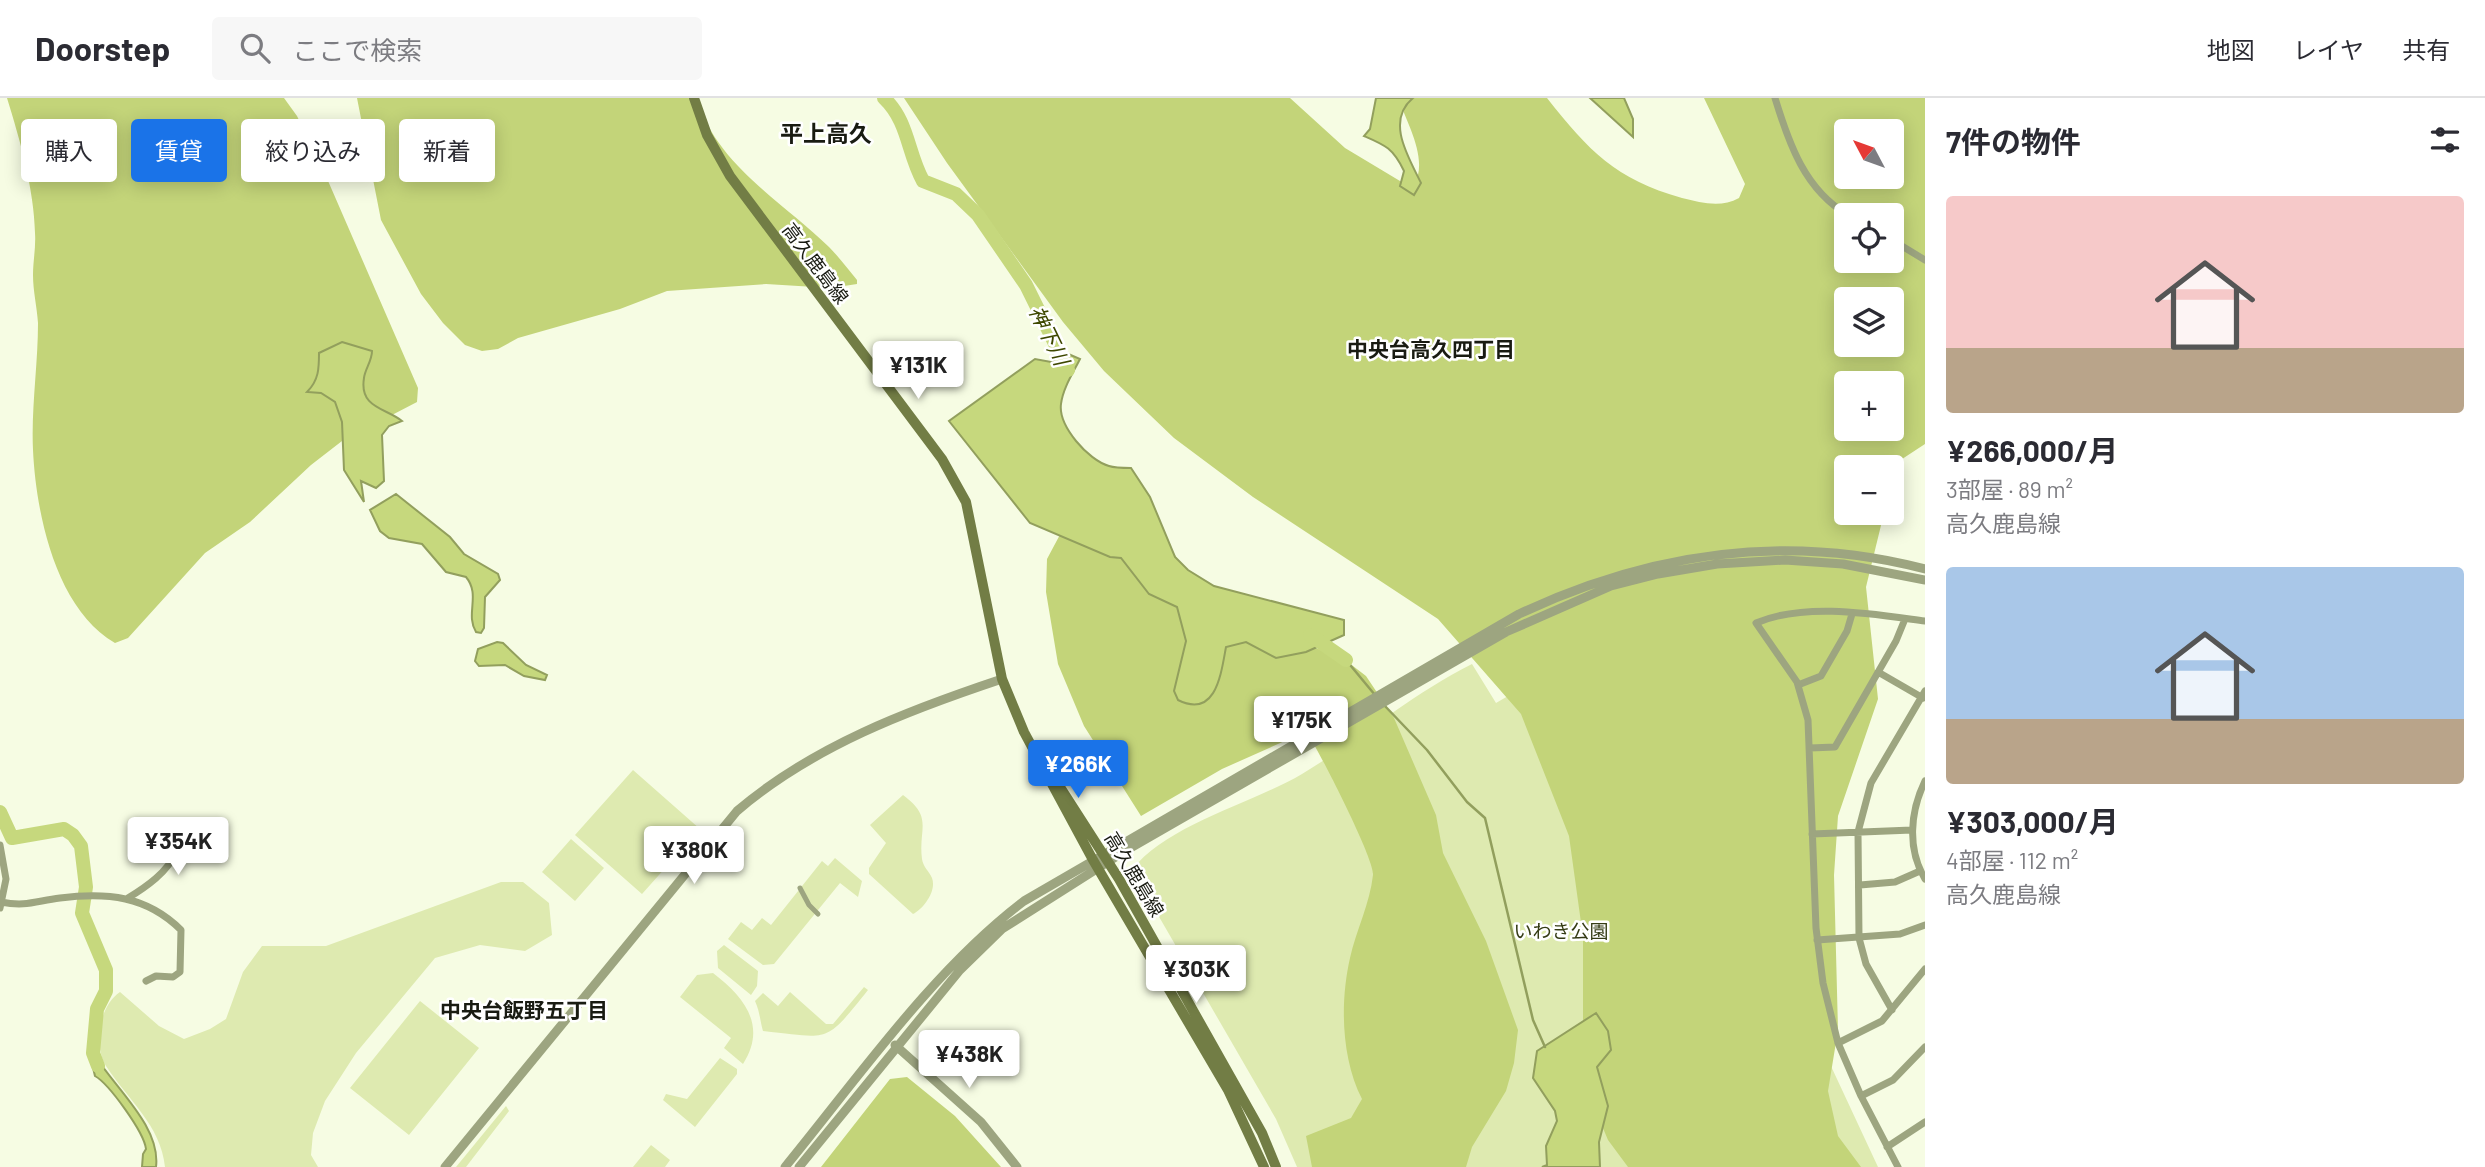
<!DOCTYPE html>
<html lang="ja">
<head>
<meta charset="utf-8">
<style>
  :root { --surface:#fff; --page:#f7f7f7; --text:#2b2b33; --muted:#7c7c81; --line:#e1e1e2; --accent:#1a73e8 }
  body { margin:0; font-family:Barlow,"Noto Sans JP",sans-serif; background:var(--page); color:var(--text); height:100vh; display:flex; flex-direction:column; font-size:26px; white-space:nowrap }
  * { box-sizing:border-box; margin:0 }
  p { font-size:23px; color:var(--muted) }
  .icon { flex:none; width:38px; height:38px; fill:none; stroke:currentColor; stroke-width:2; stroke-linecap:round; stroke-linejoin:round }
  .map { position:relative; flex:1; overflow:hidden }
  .drawer { display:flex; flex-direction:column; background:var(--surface); width:560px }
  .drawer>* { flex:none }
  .banner { position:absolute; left:21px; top:21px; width:665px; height:63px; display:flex; gap:14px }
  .needle { width:46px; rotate:311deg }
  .tools { position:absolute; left:1834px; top:21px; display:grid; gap:14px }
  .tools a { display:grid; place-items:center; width:70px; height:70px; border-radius:7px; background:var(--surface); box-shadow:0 4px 18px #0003; font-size:35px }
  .price { position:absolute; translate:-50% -60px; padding:0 16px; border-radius:7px; background:#fff; color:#222; font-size:23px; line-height:46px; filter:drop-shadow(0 2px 4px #0008) }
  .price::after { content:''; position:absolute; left:50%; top:42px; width:21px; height:16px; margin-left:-10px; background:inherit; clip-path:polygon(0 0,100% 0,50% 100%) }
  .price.current { background:var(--accent); color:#fff }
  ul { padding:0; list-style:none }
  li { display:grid; align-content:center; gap:14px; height:371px; padding:0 21px }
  li span { display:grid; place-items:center; height:217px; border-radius:7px; color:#555 }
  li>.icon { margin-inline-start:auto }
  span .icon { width:126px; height:126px; fill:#fffc; stroke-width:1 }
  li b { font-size:30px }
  h2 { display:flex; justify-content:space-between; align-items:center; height:84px; padding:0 21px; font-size:30px }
  .tag { padding:0 24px; border-radius:7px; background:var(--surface); box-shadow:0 4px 18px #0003; font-size:24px; line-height:63px }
  .tag.current { background:var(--accent); color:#fff }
  header { display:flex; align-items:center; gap:42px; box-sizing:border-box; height:98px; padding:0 35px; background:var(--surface); border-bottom:2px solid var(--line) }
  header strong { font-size:33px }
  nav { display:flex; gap:38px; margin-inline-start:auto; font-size:24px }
  .search { width:490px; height:63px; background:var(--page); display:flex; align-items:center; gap:18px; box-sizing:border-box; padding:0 24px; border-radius:7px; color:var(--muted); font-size:26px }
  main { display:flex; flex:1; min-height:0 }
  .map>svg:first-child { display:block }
  .green { fill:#deeab0 }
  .forest { fill:#c3d479; fill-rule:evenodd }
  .water { fill:#c6d87d; stroke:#929f5d; stroke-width:2 }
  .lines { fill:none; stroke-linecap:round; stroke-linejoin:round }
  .stream { stroke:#929f5d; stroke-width:2.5 }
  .river { stroke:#c6d87d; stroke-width:14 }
  .pedestrian { stroke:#9da580; stroke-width:5 }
  .minor { stroke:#9da580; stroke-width:7 }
  .tertiary { stroke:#9da580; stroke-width:9 }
  .secondary { stroke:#727d45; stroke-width:10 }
  .labels { text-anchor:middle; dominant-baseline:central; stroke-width:5; stroke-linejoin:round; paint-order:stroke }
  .street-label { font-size:19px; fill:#191b12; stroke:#fff }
  .park-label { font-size:19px; fill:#353c15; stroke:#fff }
  .water-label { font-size:21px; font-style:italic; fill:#3e4800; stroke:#fff }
  .neighbourhood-label { font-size:21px; font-weight:bold; fill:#191b12; stroke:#fff }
  .quarter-label { font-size:23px; font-weight:bold; fill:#191b12; stroke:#fff }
</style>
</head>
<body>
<header>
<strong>Doorstep</strong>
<div class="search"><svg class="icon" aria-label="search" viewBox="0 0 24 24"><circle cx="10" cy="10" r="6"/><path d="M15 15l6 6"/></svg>ここで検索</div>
<nav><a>地図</a><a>レイヤ</a><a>共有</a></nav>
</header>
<main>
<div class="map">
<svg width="1925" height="1069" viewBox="0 0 1925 1069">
  <rect width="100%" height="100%" fill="#f6fce3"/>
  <path class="green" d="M1577,558L1823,951L1878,1069H1297L1276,1021L1132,772C1166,727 1253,705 1302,676C1360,641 1412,596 1472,566L1496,605Z
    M633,672L700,731L642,796L575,737Z
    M903,697C934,720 918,730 922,761C923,769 929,773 932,780C937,793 923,811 913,816L869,776V770L886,745L870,727Z
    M571,741L604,770L575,803L542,774Z
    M835,760L862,783L858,799L840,785L774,866L763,867L728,841L741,824L752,832L762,820L771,827L822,763L828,768Z
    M501,784H523L549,805L552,837L525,853L480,847L435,860L356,955L325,1003L313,1035L311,1057L318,1069H165C161,1027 127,1001 106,968C93,947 99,908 120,894L159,928L184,941L210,931L226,921L243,874L262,848H326Z
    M724,847L758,873L757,888L751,897L718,870L717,853Z
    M713,875C743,898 768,927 743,966L724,950L731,940L680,899L697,877Z
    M864,889L868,892C824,947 831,940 763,933C760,923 760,914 755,903L763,895L778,908L790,894L826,926H833Z
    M420,903L479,950L409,1037L350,990Z
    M720,960L737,971V976L695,1029L663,1002L666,996L687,1001Z
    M506,1008L509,1013L466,1069H456Z
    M651,1047L670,1062L665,1069H633Z"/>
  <path class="forest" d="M7,0H284L297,18L322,69L418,290L417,304L342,343L311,367L250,424L205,455L128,540L115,545C56,511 36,416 33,352C31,310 38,267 38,225C37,209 33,193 33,177C33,163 36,149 35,135C34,91 20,42 7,0Z
    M357,0H697C715,66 783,104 829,149C839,159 848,171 857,182V186L831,190L766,186L667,193L620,211L518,240L498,251L482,253L465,247L443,225L421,196L381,122Z
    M904,0H1290L1345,50L1405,86L1414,87C1429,62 1407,25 1398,0H1547C1589,53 1615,81 1682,100C1702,105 1721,110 1739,100L1745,86L1704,0H1925V346L1896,365L1892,383V369H1846V415H1884L1866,489L1878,601L1838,718L1834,777L1838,932L1828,993L1838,1038L1861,1069H1628L1608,1042L1589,997L1583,961V839L1569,738L1521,616L1438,521L1253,399L1174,340L1104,273L1063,224L947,65ZM1846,33H1892V79H1846ZM1846,117H1892V163H1846ZM1846,201H1892V247H1846ZM1846,285H1892V331H1846Z
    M1063,431L1162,436L1196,491L1309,548L1340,558L1366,578L1394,620L1436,717L1443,755L1486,843L1518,932L1514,965L1506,993L1472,1049L1466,1069H1312L1306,1038L1351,1020L1362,1001C1341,960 1340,904 1350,860C1356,833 1370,805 1373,777C1375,762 1320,655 1309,638H1296L1222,671L1141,718L1084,628L1058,566L1046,494L1047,461Z
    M907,979L955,1018L1001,1069H821L890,981Z"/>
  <path class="water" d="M1376,0H1413C1385,23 1409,60 1421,85L1414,97L1400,88L1404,73C1393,50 1385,47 1364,38L1370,31Z
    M1590,0H1624L1633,21V39Z
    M342,244L372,253C372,263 365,271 364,280C359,310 386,310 402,323L389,328L382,337L384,383L376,390L361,383L364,404L344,372L342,324L335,304L321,295L307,294C319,282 319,270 319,255Z
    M1066,255L1080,261C1073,275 1063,290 1061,306C1058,328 1088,362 1109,368C1115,370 1124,370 1131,370L1150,399L1175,459L1188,472L1214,488L1344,522V537L1306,554L1276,560L1246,544L1226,549C1221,576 1216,621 1178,602L1174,593L1186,543L1177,509L1149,496L1121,460L1110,459L1030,425L949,323L1035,261L1051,264Z
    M396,396L450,439L464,456L498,476L500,482L485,499L484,530L481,535L476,534C465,516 481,497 466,479L446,474L422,446L389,440L380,433L370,412Z
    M497,544L503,545L526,567L547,577L545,582L524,578L505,567L479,568L475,563L478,551Z
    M1596,915L1608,933L1611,952L1597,969L1608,1008L1599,1044L1600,1069H1542L1547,1067L1546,1048L1557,1023L1555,1013L1533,980L1537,953Z
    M98,950L96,959C116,991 161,1029 156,1069H142L143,1056L146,1051C144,1034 109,986 95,978L90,957Z"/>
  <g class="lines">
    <path class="stream" d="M1346,562L1375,597
      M1384,607L1427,652L1467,704L1485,720L1533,922L1545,949"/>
    <path class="river" d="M884,0C909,24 907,54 923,83L956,96L978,117L1026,187L1068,272
      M1310,537L1346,562
      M0,714L12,740L64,731L73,737L81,748L86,789L82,815L106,872V893L97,911L93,955L98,968"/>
    <path class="pedestrian" d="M800,790L809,807L818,816"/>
    <path class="minor" d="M1775,0C1789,46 1805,92 1848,117
      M1892,142L1925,162
      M1878,574L1923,600
      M1798,587L1821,578L1847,533L1852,516
      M1810,650L1835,649L1896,543L1905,521
      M1925,683C1910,714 1907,751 1925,781
      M1812,736L1912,732
      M0,747L6,781L0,810
      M1860,787L1895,784L1920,773
      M128,800C146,789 168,774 176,754L166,744
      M1,804C26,809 36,803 60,800C107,794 147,798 181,832L180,874L173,879L156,878L146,883
      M1817,842L1900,836L1925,827
      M1892,912L1866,866L1859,840L1858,734L1871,685L1925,593
      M1838,945L1882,923L1925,871
      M1861,998L1893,982L1925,949
      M1887,1049L1925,1024
      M1898,1069L1861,998L1838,945L1823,885L1816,830L1808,622L1797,584L1756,525C1805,504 1873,516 1925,523"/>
    <path class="tertiary" d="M895,947L981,1024L1017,1069
      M445,1069L737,713C813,648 909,612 1002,581
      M785,1069C858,980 933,872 1024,803L1519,516C1649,455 1784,434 1925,471
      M799,1069L960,872L1002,831L1125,753L1506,534L1611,488L1658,476L1717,466L1785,462L1843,466L1925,482"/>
    <path class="secondary" d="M694,0L707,37L730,78L942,361L966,404L1002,581L1024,634L1093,762L1228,992L1264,1069
      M1058,686L1119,781L1262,1035L1276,1069"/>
  </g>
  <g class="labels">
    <g class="street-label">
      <text transform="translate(816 165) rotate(53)">高久鹿島線</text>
      <text transform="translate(1135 776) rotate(59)">高久鹿島線</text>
    </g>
    <g class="park-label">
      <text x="1561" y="832">いわき公園</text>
    </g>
    <g class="water-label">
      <text transform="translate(1050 237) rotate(64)">神下川</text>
    </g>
    <g class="neighbourhood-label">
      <text x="1431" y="250">中央台高久四丁目</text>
      <text x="524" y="911">中央台飯野五丁目</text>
    </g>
    <g class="quarter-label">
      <text x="826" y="35">平上高久</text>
    </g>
  </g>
</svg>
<div class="tools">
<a><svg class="needle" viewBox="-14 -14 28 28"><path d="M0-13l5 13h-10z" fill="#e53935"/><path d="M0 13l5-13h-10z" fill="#7c7c81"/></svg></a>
<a><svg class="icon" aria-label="locate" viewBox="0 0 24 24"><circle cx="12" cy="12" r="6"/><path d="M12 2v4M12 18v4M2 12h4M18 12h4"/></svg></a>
<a><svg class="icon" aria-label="layers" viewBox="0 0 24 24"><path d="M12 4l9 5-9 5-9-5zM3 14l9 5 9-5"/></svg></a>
<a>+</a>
<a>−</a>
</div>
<b class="price" style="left:918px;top:303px">¥131K</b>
<b class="price" style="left:1301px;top:658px">¥175K</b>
<b class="price current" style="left:1078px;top:702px">¥266K</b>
<b class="price" style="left:178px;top:779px">¥354K</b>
<b class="price" style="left:694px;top:788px">¥380K</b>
<b class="price" style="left:1196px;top:907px">¥303K</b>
<b class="price" style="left:969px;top:992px">¥438K</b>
<div class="banner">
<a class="tag">購入</a>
<a class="tag current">賃貸</a>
<a class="tag">絞り込み</a>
<a class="tag">新着</a>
</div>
</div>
<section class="drawer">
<h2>7件の物件<svg class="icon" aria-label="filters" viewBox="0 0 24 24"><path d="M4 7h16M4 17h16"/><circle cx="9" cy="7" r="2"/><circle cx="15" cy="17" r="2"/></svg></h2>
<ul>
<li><span style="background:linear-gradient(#f6c9c9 70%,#b9a48a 0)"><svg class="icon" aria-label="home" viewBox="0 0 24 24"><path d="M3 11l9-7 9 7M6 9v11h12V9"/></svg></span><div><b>¥266,000/月</b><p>3部屋 · 89 m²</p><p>高久鹿島線</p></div></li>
<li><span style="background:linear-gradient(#a9c7e8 70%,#b9a48a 0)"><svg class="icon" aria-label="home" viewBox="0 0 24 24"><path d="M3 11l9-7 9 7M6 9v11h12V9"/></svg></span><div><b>¥303,000/月</b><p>4部屋 · 112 m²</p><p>高久鹿島線</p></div></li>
</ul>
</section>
</main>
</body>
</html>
